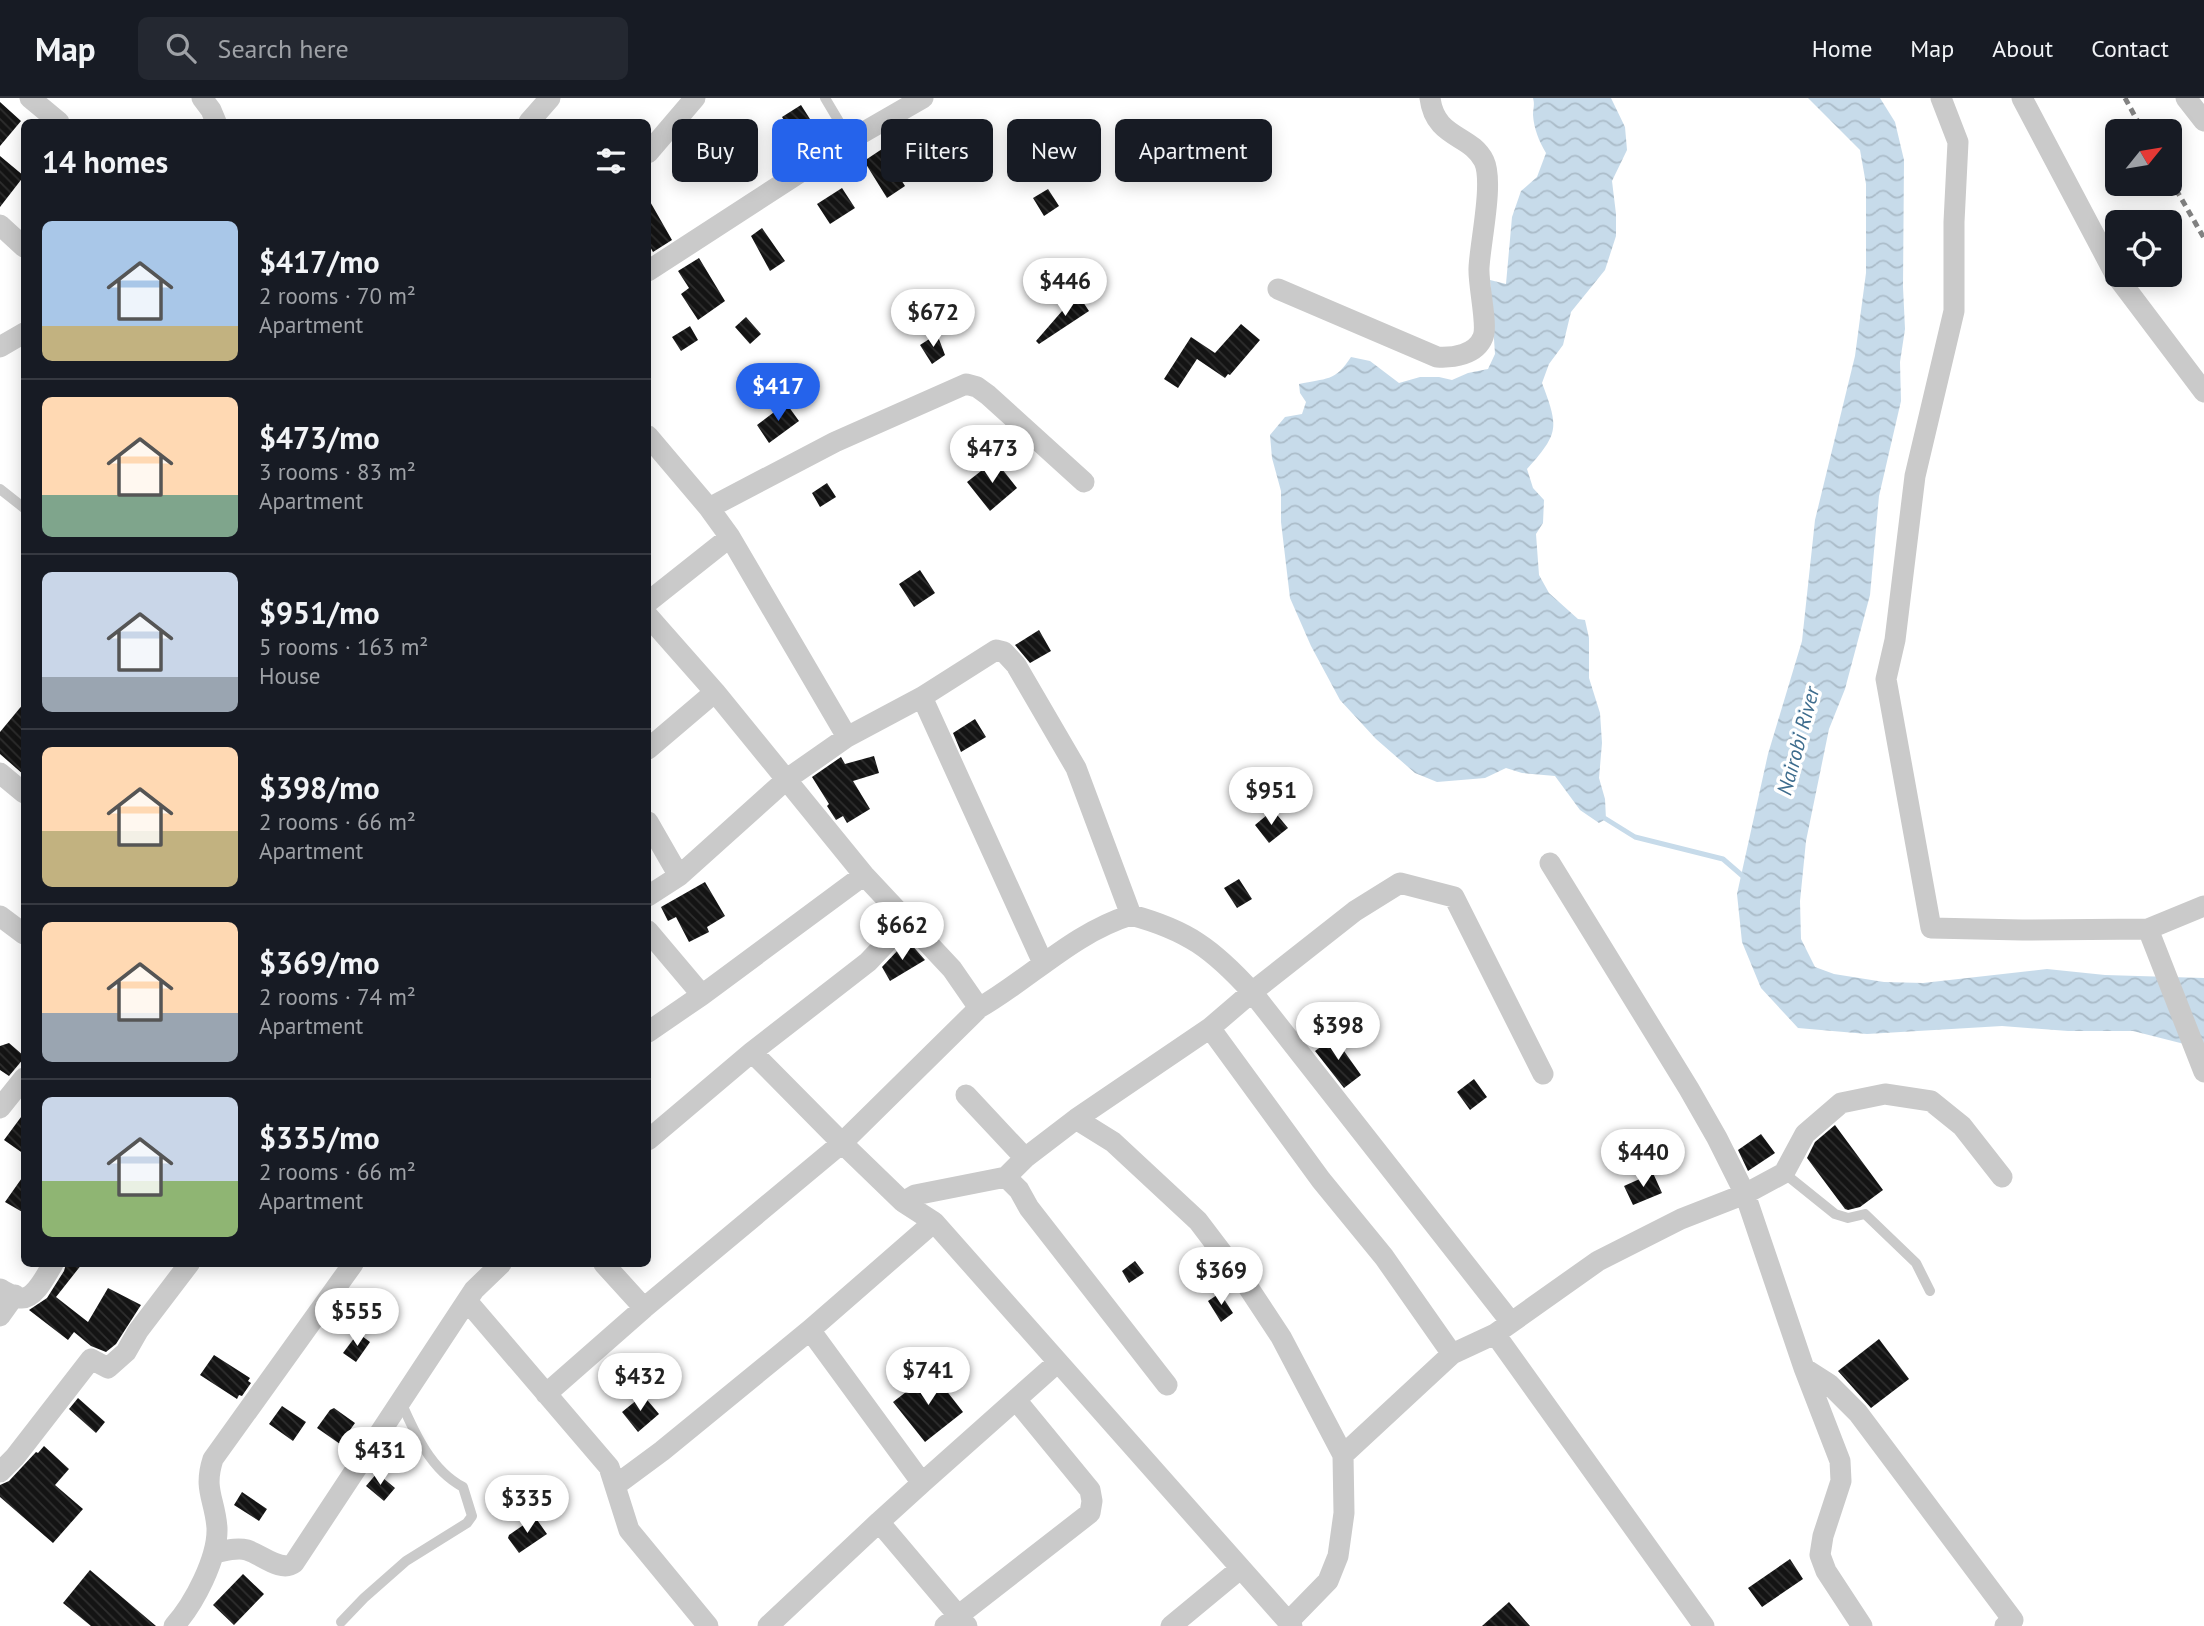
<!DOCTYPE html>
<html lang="en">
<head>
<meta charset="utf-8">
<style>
  :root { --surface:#171b24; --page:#242831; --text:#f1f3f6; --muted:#9ea1a6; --line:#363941; --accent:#2563eb }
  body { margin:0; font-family:"PT Sans",sans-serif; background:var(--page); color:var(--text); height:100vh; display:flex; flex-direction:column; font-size:26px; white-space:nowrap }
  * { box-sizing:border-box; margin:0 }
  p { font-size:23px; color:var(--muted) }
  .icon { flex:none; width:38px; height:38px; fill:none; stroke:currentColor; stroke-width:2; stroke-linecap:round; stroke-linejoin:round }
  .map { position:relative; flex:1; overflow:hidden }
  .panel { position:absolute; left:21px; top:21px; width:630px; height:1148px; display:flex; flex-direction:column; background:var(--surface); border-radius:10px; box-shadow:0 4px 18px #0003 }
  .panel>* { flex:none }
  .banner { position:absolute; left:672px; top:21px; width:665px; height:63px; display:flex; gap:14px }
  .needle { width:46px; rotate:60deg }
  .buttons { position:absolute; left:2105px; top:21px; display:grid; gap:14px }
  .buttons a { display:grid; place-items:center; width:77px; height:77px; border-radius:10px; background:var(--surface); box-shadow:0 4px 18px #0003; font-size:35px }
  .price { position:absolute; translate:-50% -60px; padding:0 16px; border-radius:24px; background:#fff; color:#222; font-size:23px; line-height:46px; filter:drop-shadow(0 2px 4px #0008) }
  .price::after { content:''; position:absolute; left:50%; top:42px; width:21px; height:16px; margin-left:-10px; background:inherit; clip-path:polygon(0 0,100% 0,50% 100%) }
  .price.active { background:var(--accent); color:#fff }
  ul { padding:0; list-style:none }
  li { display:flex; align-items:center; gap:21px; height:175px; padding:0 21px }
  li+li { border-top:2px solid var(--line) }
  li span { display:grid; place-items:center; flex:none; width:196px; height:140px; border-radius:10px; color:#555 }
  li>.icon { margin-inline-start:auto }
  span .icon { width:84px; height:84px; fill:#fffc; stroke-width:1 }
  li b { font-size:30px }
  h2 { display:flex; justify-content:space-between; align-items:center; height:84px; padding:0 21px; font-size:30px }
  .tag { padding:0 24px; border-radius:10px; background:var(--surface); box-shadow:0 4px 18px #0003; font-size:24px; line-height:63px }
  .tag.active { background:var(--accent); color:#fff }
  header { display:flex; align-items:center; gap:42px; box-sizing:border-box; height:98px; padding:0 35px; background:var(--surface); border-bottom:2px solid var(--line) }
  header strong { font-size:33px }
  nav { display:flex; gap:38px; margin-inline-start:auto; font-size:24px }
  .search { width:490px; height:63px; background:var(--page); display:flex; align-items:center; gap:18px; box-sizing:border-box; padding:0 24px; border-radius:10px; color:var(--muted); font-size:26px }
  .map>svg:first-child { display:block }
  .water { fill:url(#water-waves) }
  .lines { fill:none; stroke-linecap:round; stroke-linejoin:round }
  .stream { stroke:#c7dbea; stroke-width:5 }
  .building { fill:url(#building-back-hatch) }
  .lane { stroke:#cacaca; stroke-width:10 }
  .street { stroke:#cacaca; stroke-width:21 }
  .rail { stroke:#828282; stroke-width:5; stroke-dasharray:7 5; stroke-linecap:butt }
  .labels { text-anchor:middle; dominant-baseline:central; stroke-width:7; stroke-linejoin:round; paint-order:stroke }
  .water-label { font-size:21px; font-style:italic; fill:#3d6c8d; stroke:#fff }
</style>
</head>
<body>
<header>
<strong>Map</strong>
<div class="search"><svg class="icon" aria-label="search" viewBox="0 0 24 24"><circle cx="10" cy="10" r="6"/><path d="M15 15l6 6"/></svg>Search here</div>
<nav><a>Home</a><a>Map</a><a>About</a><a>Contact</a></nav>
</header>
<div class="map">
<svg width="2204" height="1528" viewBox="0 0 2204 1528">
  <defs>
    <pattern id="water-waves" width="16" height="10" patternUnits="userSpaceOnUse" patternTransform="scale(1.75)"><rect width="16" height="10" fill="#c7dbea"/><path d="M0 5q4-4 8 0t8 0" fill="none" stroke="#abbcc9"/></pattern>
    <pattern id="building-back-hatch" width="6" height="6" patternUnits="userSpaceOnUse" patternTransform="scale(1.75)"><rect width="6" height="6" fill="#141414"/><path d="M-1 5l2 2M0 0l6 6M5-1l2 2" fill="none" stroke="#2e2e2e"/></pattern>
  </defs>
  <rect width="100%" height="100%" fill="#fff"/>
  <path class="water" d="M1533,0H1611L1625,29L1627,52L1612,83L1616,116V138L1605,172L1571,214L1563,247L1549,266L1542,285C1559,330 1559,335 1527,371L1533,390L1544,402L1543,425L1536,436L1539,477L1549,495L1578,521L1585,522L1589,540V580L1600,615L1602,645L1599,680L1605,701L1606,721L1599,725L1580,712L1555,678L1522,675L1506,670L1485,680L1437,684L1415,675L1376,641L1340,602L1311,548L1290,500L1281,424V393L1272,360L1270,337L1285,319L1302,316L1306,304L1300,295L1299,286C1326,280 1335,284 1351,259L1370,263L1399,285L1420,279H1439L1452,282L1468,275L1488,271L1495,256L1490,182L1506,186L1512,119L1521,93L1537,79L1546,55C1539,43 1534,31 1533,17C1533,10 1535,7 1533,0Z
    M1808,0H1880L1895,24L1904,62L1903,189L1905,231L1900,264L1901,303L1879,398L1870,497L1845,591L1829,631L1806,743L1800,803L1801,841L1815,869L1834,876L1884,884L1923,885L2047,871L2105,877L2204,880V951L2133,933H2068L2002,928L1867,936L1798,930L1761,890L1742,844L1737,796L1768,656L1802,543L1815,422L1855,258L1866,175V86L1860,52Z"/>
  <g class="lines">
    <path class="stream" d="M1606,721L1635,739L1723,761L1745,780"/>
  </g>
  <path class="building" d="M0,4L21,23L0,48Z
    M801,7L824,43L805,56L782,19Z
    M882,51L905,88L887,100L864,63Z
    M0,58L24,78L0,109Z
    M842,90L855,110L830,126L817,106Z
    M1048,91L1059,108L1044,118L1033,100Z
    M648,100L672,142L653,154L648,145Z
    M762,130L785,163L770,173L751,138Z
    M699,160L725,203L698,222L681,196L689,190L678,173Z
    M1079,198L1089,213L1039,246L1036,243L1069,205Z
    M746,219L761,236L750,246L735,229Z
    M1241,226L1260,242L1230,277L1228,276L1225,280L1197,261L1178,290L1164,281L1191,239L1215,255Z
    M690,228L698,242L681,253L672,239Z
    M937,236L945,257L932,266L920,247Z
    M786,305L799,323L769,345L757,327Z
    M995,362L1017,390L990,413L967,384Z
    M827,385L836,399L820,409L812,395Z
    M920,472L935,495L914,509L899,486Z
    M1039,532L1051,553L1030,565L1015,547Z
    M24,605V677L0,656V634Z
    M975,621L986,639L961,654L953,635Z
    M874,658L879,675L853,683L870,711L847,725L843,718L836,722L827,708L829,706L812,679L841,659L845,666Z
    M1273,712L1288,730L1269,745L1255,727Z
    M1239,781L1252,801L1237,810L1224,790Z
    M705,784L725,818L707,829L709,834L689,844L676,819L668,823L661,809Z
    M909,844L925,862L890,883L882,869L899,851Z
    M1334,939L1361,977L1344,990L1315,953Z
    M9,945L24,958V960L9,978L0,972V948Z
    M1474,981L1487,999L1470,1012L1457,994Z
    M24,1015V1056L4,1042Z
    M1835,1027L1883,1092L1860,1109L1848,1112L1845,1111L1807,1060L1815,1044Z
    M1761,1036L1775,1055L1748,1073L1738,1052Z
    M1653,1075L1662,1095L1633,1107L1624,1088Z
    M24,1077V1115L5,1104Z
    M1135,1163L1144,1175L1129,1185L1122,1173Z
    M66,1166H82L56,1199L88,1224L108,1190L141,1207L116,1246L106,1254L91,1248L74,1234L68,1242L29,1212L47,1200L64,1173Z
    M1220,1195L1233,1215L1221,1224L1208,1203Z
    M358,1235L370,1244L356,1264L343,1255Z
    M1879,1241L1909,1281L1871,1310L1838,1273Z
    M214,1257L250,1280L248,1283L251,1285L242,1298L239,1297L237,1301L200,1277Z
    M932,1274L963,1314L925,1344L893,1304Z
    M643,1297L659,1316L638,1334L622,1314Z
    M78,1300L105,1324L96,1335L69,1311Z
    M282,1308L306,1324L293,1343L269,1326Z
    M334,1310L355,1325L340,1346L317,1330L330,1312Z
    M44,1348L69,1371L55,1387L83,1411L53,1445L0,1399V1387L9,1383L36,1354L38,1355Z
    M377,1375L395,1390L384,1403L366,1388Z
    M242,1394L267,1411L259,1423L234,1407Z
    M535,1419L547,1436L519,1455L508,1440L509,1437Z
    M1790,1461L1803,1481L1762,1509L1748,1490Z
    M90,1472L156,1528H91L63,1505Z
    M243,1476L264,1496L234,1527L213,1507Z
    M1509,1504L1530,1528H1482Z"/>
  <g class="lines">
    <path class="lane" d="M825,0L850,42
      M0,391L24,410
      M1784,1075L1835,1116L1848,1120L1865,1116L1916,1165L1930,1193
      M341,1524L364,1500L406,1463L467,1425L472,1418L463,1389C431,1372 415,1336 401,1304"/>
    <path class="street" d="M30,0L59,24
      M202,0L211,12L216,24
      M1941,0L1958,44L1954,124V213L1915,378L1895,542L1886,581L1931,830L2022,832L2148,831L2204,808
      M2022,0L2115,176L2204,294
      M2186,0L2204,23
      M529,24L550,0
      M648,55L695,0
      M0,127L24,149
      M648,173L850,42L923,0
      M1278,191L1437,259C1453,260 1476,257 1483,239C1488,227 1478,187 1479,170C1480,145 1494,84 1484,63C1471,36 1435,41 1430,0
      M0,249L24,235
      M648,338L709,410L730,439L847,639L787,681L679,778L648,798
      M709,410L835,344L966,286L977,289L988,297L1084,384
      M648,504L730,439
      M648,518L715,594L648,651
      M922,599L1043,865
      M847,639L922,599L996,552L1004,554L1016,567L1076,670L1131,817C1187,832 1213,851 1252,894L1510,1223
      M0,675L24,695
      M648,724L679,778
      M1550,765L1689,991L1717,1040L1745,1096L1804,1270L1840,1363L1841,1383L1823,1438L1820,1457L1826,1473L1862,1528
      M0,818L24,836
      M2148,831L2204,974
      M648,833L702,897
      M979,910C1031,880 1073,835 1131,817
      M1210,930L1321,1082L1384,1159L1452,1256
      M648,934L702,897L864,777
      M752,954L842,1045L903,1104
      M966,997L1025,1060
      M0,1010L24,980
      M1076,1021L1113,1044L1198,1123L1248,1189L1281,1239L1343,1357L1344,1415L1338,1458L1328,1483L1288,1524
      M648,1042L752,954L868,864L907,823
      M1006,1079L1019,1092L1029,1110L1167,1287
      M934,1124L903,1104L915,1097L1006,1079L1025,1060L1076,1021L1210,930L1252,894L1355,813L1400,785L1454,799L1543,976
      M604,1166L644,1210
      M0,1191C6,1194 16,1200 22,1200C36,1200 47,1175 53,1166
      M467,1203L609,1369L629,1432L708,1528
      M0,1218L15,1197
      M1495,1236L1598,1163L1681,1121L1745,1096L1784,1075L1805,1036L1841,1005L1885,996L1931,1003L1962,1028L2002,1079
      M1804,1270L1829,1286L1858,1315L2013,1522L2005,1528
      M546,1296L644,1210L842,1045L979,910L952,871L864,777L715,594
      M1343,1357L1452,1256L1495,1236L1704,1528
      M0,1374L15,1359L91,1261L108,1270L126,1254L138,1233L189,1166
      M922,1385L1058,1264
      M616,1387L662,1353L810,1232
      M214,1455C225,1453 236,1449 247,1452C261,1456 281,1475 294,1465L474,1192L501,1166
      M174,1528C194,1506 218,1460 217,1430C215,1401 203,1392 213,1361L353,1166
      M768,1528L879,1424
      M945,1528L1090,1415L1092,1403L1090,1392L1016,1302
      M967,1528L879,1424L922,1385L810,1232L934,1124L1292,1528
      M1171,1528L1240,1471"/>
    <path class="rail" d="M2125,0L2143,33
      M2170,81L2204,140"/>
  </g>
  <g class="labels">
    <g class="water-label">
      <text transform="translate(1798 643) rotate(-75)">Nairobi River</text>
    </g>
  </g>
</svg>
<div class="buttons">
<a><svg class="needle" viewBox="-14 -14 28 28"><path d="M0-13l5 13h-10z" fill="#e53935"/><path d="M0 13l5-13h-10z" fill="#9ea1a6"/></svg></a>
<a><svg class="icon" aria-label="locate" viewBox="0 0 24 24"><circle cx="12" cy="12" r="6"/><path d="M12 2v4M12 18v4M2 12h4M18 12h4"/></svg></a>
</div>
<b class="price" style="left:1065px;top:220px">$446</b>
<b class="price" style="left:933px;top:251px">$672</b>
<b class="price active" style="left:778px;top:325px">$417</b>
<b class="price" style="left:992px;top:387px">$473</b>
<b class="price" style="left:1271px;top:729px">$951</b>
<b class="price" style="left:902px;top:864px">$662</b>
<b class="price" style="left:1338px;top:964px">$398</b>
<b class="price" style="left:1643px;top:1091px">$440</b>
<b class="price" style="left:1221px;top:1209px">$369</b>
<b class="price" style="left:357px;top:1250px">$555</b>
<b class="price" style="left:928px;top:1309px">$741</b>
<b class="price" style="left:640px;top:1315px">$432</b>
<b class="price" style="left:380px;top:1389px">$431</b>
<b class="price" style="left:527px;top:1437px">$335</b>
<div class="banner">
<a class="tag">Buy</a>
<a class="tag active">Rent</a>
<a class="tag">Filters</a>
<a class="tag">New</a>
<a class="tag">Apartment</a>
</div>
<section class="panel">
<h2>14 homes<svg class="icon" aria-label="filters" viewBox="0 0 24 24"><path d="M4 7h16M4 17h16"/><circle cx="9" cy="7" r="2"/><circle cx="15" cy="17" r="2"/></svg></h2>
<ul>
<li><span style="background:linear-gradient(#a9c7e8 75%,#c2b280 0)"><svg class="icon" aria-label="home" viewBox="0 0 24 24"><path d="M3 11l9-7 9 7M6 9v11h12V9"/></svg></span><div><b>$417/mo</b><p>2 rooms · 70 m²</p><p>Apartment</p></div></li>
<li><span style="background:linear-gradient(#ffd9b3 70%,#7fa58c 0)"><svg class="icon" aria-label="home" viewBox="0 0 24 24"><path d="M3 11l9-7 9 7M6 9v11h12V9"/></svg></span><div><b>$473/mo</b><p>3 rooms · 83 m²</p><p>Apartment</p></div></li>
<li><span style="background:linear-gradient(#c9d6e8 75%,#9aa5b1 0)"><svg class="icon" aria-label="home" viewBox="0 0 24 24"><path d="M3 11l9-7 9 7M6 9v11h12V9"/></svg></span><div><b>$951/mo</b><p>5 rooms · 163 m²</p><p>House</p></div></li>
<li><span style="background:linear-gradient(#ffd9b3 60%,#c2b280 0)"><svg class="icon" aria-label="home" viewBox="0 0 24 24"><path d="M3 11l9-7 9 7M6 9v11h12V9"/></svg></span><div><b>$398/mo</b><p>2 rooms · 66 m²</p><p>Apartment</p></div></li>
<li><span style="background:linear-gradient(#ffd9b3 65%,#9aa5b1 0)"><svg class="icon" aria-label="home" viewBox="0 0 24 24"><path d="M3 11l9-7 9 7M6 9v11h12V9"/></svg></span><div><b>$369/mo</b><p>2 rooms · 74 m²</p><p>Apartment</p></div></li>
<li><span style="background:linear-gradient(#c9d6e8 60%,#8fb573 0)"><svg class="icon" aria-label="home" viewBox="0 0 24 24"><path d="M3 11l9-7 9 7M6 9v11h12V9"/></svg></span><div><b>$335/mo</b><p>2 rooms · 66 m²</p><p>Apartment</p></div></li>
</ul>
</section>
</div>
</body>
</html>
